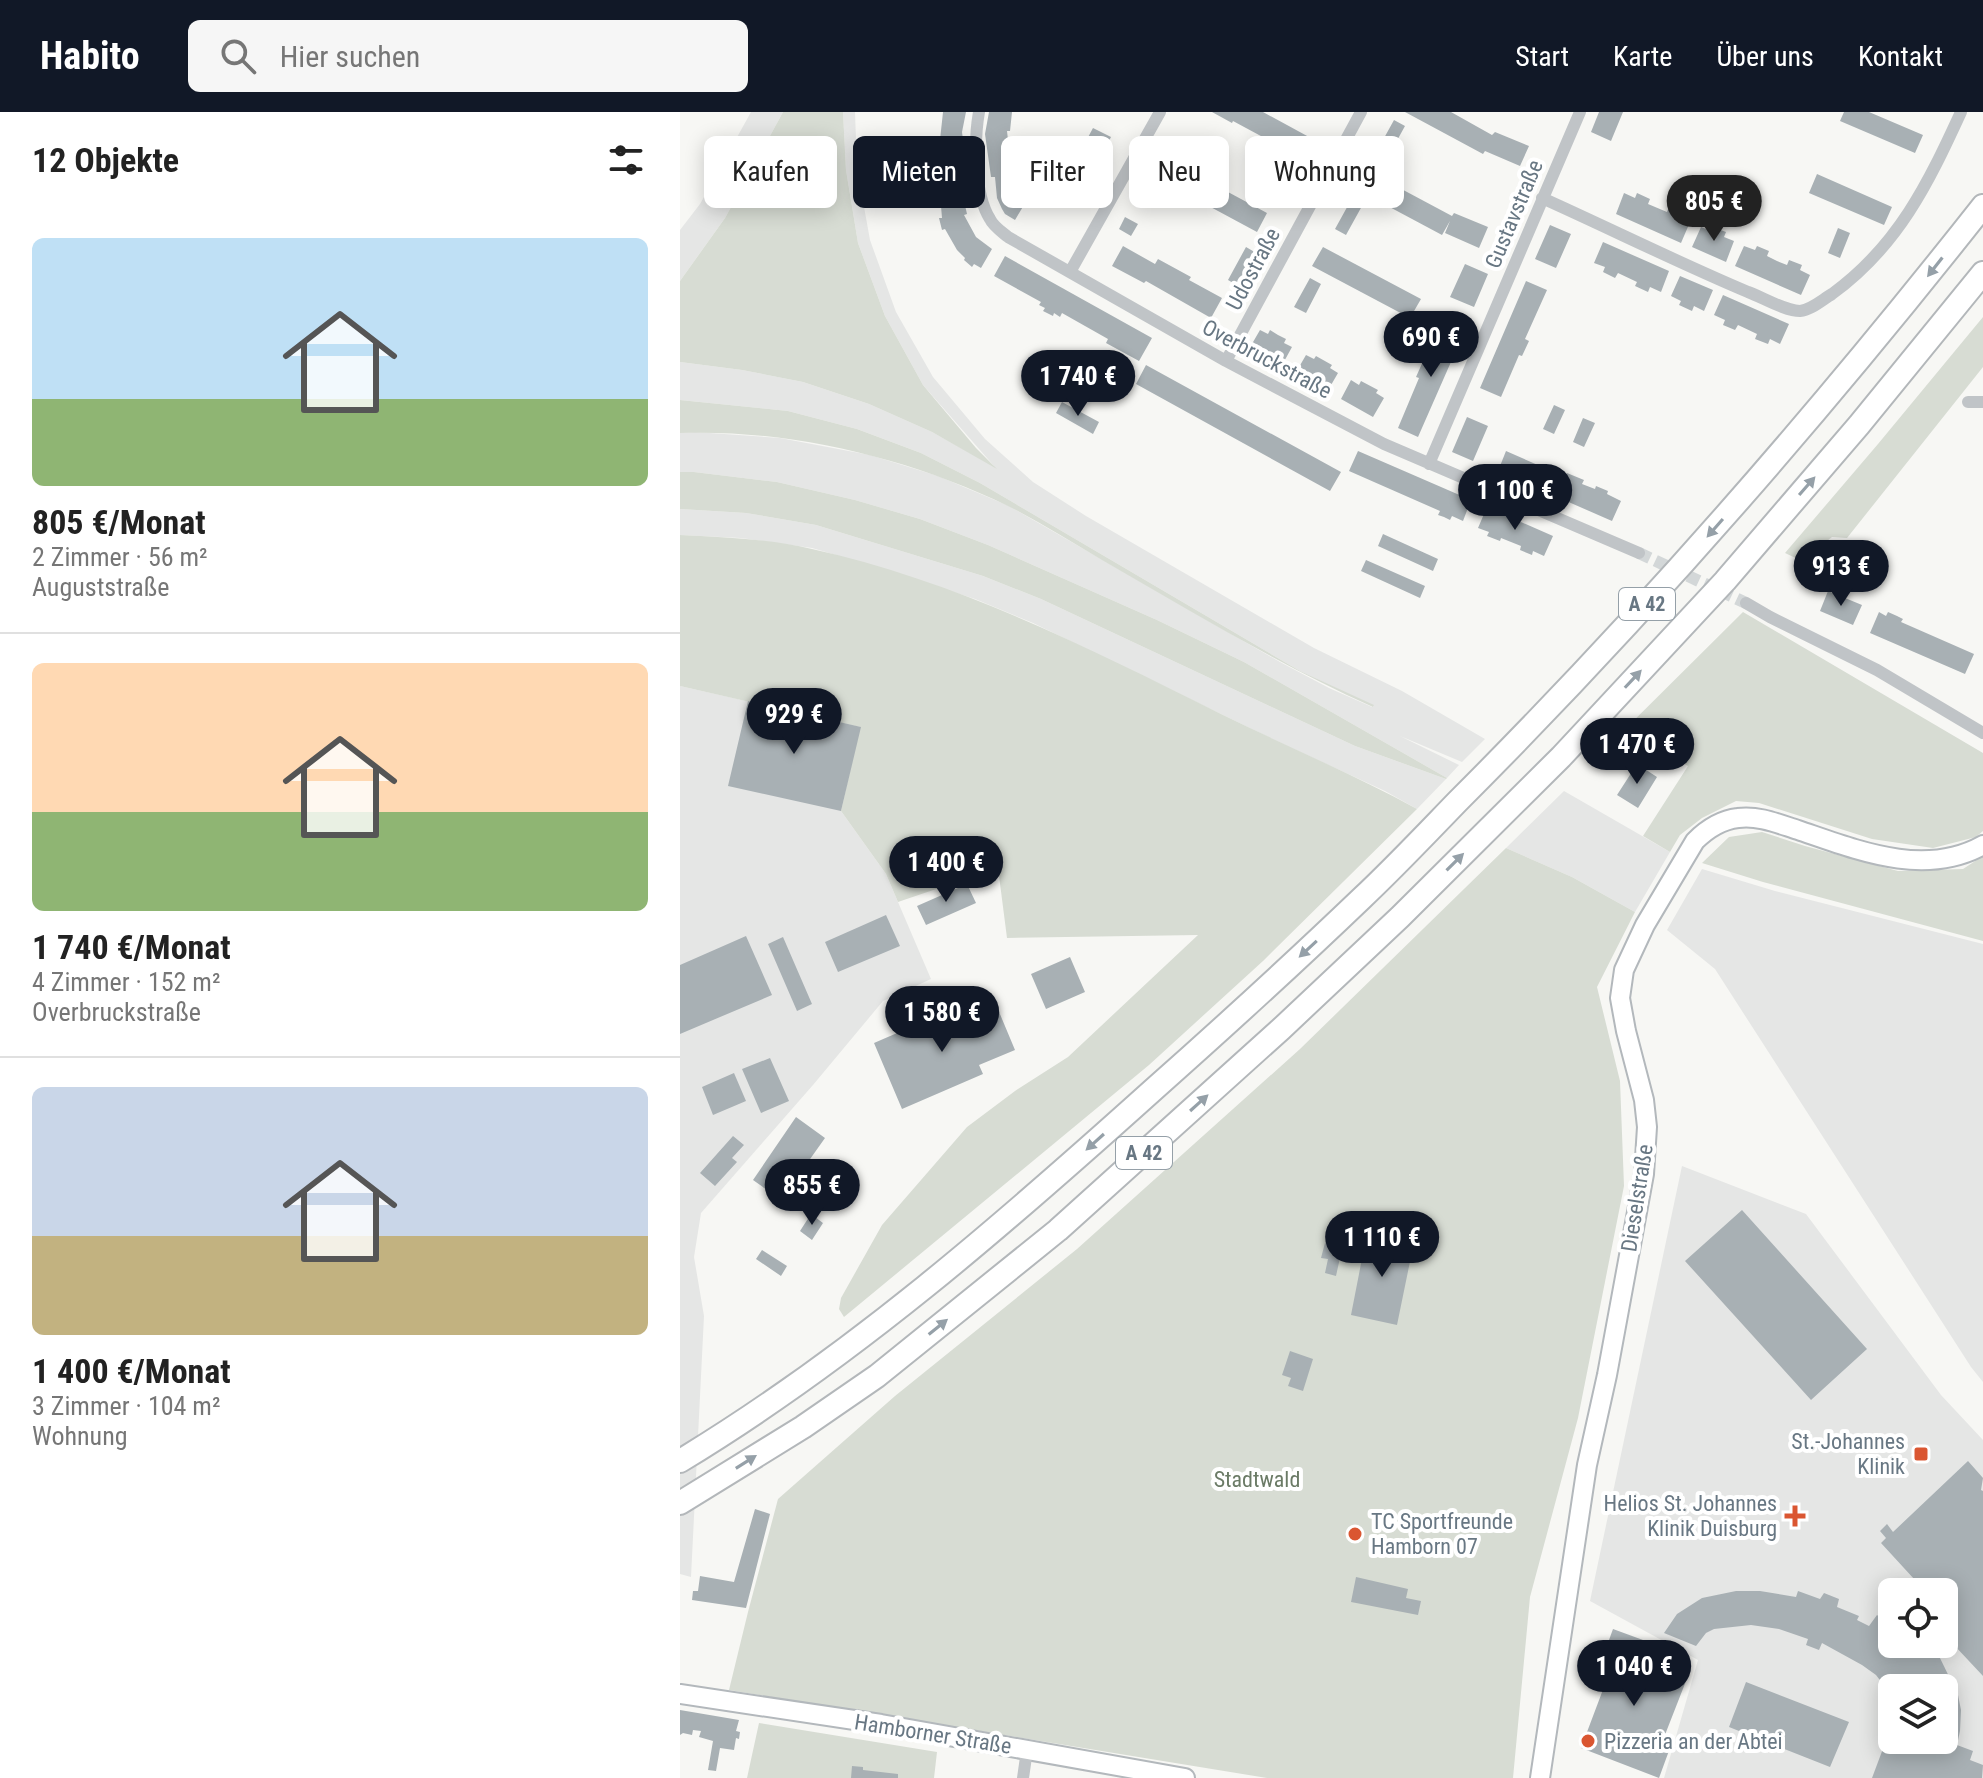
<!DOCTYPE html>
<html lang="de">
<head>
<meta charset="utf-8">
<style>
  :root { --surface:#fff; --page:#f6f6f6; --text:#222; --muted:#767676; --line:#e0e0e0; --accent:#111827 }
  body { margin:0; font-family:"Roboto Condensed",sans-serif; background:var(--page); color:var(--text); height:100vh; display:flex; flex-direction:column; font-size:30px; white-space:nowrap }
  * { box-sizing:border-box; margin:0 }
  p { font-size:26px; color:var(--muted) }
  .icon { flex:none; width:44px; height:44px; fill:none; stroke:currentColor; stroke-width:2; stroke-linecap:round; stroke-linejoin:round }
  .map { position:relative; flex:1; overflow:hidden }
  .sheet { display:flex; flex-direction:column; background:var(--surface); width:680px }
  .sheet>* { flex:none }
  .banner { position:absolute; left:24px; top:24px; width:760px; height:72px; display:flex; gap:16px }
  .fabs { position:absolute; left:1198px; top:1466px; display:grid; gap:16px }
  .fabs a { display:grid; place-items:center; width:80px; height:80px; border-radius:12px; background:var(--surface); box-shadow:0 4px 20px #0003; font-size:40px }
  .price { position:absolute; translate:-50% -68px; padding:0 18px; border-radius:28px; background:var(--accent); color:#fff; font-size:26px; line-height:52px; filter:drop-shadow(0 2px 4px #0008) }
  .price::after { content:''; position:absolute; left:50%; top:48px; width:24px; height:18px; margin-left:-12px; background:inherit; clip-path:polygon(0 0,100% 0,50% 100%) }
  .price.active { background:#222; color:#fff }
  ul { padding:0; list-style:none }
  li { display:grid; align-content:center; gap:16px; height:424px; padding:0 32px }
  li+li { border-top:2px solid var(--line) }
  li span { display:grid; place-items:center; height:248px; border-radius:12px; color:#555 }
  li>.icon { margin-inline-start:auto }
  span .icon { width:144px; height:144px; fill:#fffc; stroke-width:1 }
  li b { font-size:34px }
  h2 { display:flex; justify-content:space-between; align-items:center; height:96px; padding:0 32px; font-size:34px }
  .chip { padding:0 28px; border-radius:12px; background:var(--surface); box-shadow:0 4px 20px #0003; font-size:28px; line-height:72px }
  .chip.active { background:var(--accent); color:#fff }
  header { display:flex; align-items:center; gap:48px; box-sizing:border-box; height:112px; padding:0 40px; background:var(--accent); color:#fff }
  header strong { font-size:38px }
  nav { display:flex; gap:44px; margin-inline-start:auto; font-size:28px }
  .search { width:560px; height:72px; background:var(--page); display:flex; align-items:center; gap:20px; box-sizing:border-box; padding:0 28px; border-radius:12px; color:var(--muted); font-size:30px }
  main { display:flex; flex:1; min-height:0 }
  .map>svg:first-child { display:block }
  .built { fill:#e5e6e5; fill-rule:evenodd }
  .green { fill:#d7dcd3 }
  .building { fill:#a8b0b4 }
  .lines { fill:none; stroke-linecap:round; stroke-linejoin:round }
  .street-tunnel { stroke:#d3d7d8; stroke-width:12; stroke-dasharray:12 6; stroke-linecap:butt }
  .secondary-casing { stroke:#b3b8bc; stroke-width:22 }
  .highway-casing { stroke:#b3b7ba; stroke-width:26 }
  .street { stroke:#c0c4c7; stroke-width:12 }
  .secondary { stroke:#fff; stroke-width:18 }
  .highway { stroke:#fff; stroke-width:22 }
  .oneway { fill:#95a0a8 }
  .poi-dot { fill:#da5631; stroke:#fff; stroke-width:3 }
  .labels { text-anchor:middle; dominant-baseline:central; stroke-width:8; stroke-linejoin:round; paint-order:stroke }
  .shield { fill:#fff; stroke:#95a0a8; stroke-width:2 }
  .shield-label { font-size:20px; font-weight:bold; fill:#687783 }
  .street-label { font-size:22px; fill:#687783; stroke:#fff }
  .poi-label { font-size:22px; fill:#687783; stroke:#fff; text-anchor:end }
  .park-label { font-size:22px; fill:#6b7b66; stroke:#fff }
</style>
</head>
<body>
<header>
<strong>Habito</strong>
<div class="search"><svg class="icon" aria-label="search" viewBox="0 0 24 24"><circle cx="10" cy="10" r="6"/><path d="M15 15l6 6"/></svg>Hier suchen</div>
<nav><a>Start</a><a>Karte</a><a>Über uns</a><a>Kontakt</a></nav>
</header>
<main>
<section class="sheet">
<h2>12 Objekte<svg class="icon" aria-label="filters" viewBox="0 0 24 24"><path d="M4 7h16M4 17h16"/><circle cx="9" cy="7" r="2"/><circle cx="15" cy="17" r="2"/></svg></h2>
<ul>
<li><span style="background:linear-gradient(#bfe0f5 65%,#8fb573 0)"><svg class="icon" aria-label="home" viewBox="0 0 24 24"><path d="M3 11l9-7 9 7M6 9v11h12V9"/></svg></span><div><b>805 €/Monat</b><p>2 Zimmer · 56 m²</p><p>Auguststraße</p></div></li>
<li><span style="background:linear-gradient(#ffd9b3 60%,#8fb573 0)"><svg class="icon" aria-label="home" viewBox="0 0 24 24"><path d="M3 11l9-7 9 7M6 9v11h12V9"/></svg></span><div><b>1 740 €/Monat</b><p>4 Zimmer · 152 m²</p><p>Overbruckstraße</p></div></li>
<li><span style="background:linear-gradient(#c9d6e8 60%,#c2b280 0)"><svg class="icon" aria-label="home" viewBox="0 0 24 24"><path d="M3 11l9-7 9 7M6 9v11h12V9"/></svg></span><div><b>1 400 €/Monat</b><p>3 Zimmer · 104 m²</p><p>Wohnung</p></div></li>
</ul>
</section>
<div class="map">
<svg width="1303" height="1666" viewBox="0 0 1303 1666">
  <rect width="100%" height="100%" fill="#f7f7f4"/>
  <path class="built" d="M71,0H103L45,106L0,169V118L20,92Z
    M163,0H175L177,56L190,128L216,200L253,265L305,327L353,370L406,404L634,536L722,579L805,627L782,650L720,624L779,653L767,666L564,550L477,508L308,433L240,407L175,388L97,370L14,360H0V321L15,320L100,326L190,343L258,364L329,394L600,550L649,576L692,595L694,594L620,559L300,371L241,341L177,317L108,299L0,288V250L62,258L123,270L189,292L252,320L314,354L243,273L205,204L178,131L166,58Z
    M0,397L66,401L136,413L303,464L361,487L675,634L766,667L737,697L705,679L603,632L353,511L295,487L200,456L132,436L61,426L0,423Z
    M0,574L181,615L161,699L206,762L251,867L203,889L133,973L21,1101L14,1145L24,1204L11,1465L0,1462Z
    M884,679L990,740L955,800L892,765L826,736Z
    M1022,757L1095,779L1303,832V1270L1291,1255L1035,857L987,818Z
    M1002,1054L1126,1102L1261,1283L1303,1328V1666H984L1018,1548L910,1489ZM1212,1480H1264V1532H1212ZM1212,1576H1264V1628H1212Z"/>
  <path class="green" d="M103,0H163L166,58L178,131L205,204L243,273L296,336L317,357L252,320L189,292L123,270L62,258L0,250V169L45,106Z
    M1303,205V255L1167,426L1152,425L1122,449L1105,441L1198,332Z
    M0,288L108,299L177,317L241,341L300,371L620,559L694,593L693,595C599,553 511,499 422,448C391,430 360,410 328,394C229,346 110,317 0,321Z
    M0,360H14L97,370L175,388L240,407L308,433L477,508L564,550L767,666L766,667L675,634L361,487L303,464L136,413L66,401L0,397Z
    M0,423C44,425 89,427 132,437C277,469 409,536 541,602C606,634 673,662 737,697L583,849L469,953L164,1205L159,1197L161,1186L202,1113L287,1015L335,979L388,945L518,823L327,826L318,756L218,790L206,762L161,699L180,615L0,574Z
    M1063,500L1303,641V719L1296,725L1253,736L1192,727L1079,691L1056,689L1022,706L1000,723L990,740L963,724L1008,654L985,642L914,648Z
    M1082,720L1125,734L1218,759L1283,757L1303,744V829L1083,770L1022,751L1049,725Z
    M826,736L892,765L955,800L917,875L940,969L944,1074L898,1306L850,1485L833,1666H587L49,1578L68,1500L98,1387L215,1284L397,1137L620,937Z
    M79,1611L257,1640L254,1666H67Z"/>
  <path class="building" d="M263,0H286L282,20L289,74L285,75L284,89L287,102L284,103L296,125L312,137L301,156L294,152L292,155L284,148L285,146L277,138L265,117L262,118L259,106H262L261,94H263L262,71H264L260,28Z
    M309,0H332L330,19H327L332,63L336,62L340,83L347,88L335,108L325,102L322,97L317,86L315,65H311L305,22Z
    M532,0H583L629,25L618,44L553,9L552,11Z
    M725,0H771L812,23L815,20L849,34L840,54L805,39L803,42Z
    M919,0H943L931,29L911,20Z
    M1164,0H1189L1243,23L1235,41L1160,9Z
    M714,8L725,14L709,43L698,37Z
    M413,16L431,25L394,95L376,85Z
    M489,50L521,68L522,66L587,101L577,120L512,85L511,87L478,70Z
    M684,57L772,104L774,101L808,115L799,136L765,121L770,109L762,123L674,76Z
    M1137,62L1212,95L1204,113L1129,81Z
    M460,77L473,83L467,95L454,89Z
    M944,81L955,86L957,81L970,87L968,92L987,100L989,95L1002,101L1000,106L1010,110L1001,131L936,102Z
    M671,88L682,94L666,123L655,117Z
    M445,105L458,112L451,124L439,117Z
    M870,113L891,122L876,156L855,147Z
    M1021,115L1031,119L1033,115L1046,120L1044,125L1054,129L1046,150L1012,135Z
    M1158,116L1170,121L1160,146L1148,141Z
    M923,130L989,159L981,180L970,175L968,180L955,174L957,170L938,161L935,166L923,160L925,155L914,151Z
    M443,134L475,152L478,147L511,165L509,168L542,186L531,206L466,169L464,171L432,154Z
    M1064,134L1075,138L1077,134L1089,139L1087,144L1097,149L1107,153L1109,148L1122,153L1120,158L1130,163L1121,183L1055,154Z
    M566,135L578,142L560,175L548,168Z
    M643,135L741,187L730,206L632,154Z
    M325,144L472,226L459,249L426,231L428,227L382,201L380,205L374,201L373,204L363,199L365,196L359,193L361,190L314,164Z
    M785,152L808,162L794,195L770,185Z
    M1000,164L1033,178L1024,199L1014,194L1012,199L999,193L1001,189L991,184Z
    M630,166L641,172L626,201L614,195Z
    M846,169L867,178L845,227L849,229L842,244L839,243L821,285L800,276Z
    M1043,183L1109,212L1100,232L1090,227L1088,232L1075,227L1077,222L1058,213L1055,218L1043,213L1045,208L1034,203Z
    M764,209L785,218L738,325L718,316L739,266L736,265L744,247L748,248Z
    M580,218L588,222L590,218L598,223L606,227L604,231L612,235L601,255L569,237Z
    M626,243L634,247L636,244L652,253L650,256L658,261L647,280L615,262Z
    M466,253L661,360L650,379L456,272Z
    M397,261L428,278L421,290L391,273Z
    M671,268L679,273L681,269L698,278L696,281L704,286L693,305L661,287Z
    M382,290L419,310L413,322L376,301Z
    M874,293L885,298L874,322L863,317Z
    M787,305L808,314L793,349L772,340Z
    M903,306L915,311L904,335L893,330Z
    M678,339L791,388L783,409L772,404L770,408L764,405L758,403L760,399L669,359Z
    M826,339L860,354L851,374L818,359Z
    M877,361L885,364L887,361L904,368L902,372L915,377L916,374L928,379L927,382L941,389L932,409L868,381Z
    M807,395L873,424L864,444L853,439L852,443L840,438L841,434L821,426L820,429L807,424L809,420L798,416Z
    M703,422L758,447L753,459L698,434Z
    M686,448L745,474L740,486L681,459Z
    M1148,479L1182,493L1173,513L1140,499Z
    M1199,500L1206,504L1208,500L1217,504L1223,507L1221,510L1294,542L1285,562L1190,521Z
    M68,589L181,615L161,699L48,674Z
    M957,652L977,665L958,696L937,683Z
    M287,772L296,791L246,813L237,794Z
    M206,803L220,834L158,860L145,830Z
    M66,824L92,883L0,922V853Z
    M103,825L132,892L117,899L88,832Z
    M390,845L405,880L366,897L351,862Z
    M317,895L335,938L299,953L303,962L222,997L194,931L275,896L281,911Z
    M90,946L109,989L81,1001L62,957Z
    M54,961L66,989L33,1003L22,975Z
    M116,1005L145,1026L101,1088L73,1068Z
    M53,1024L64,1033L52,1046L57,1050L35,1074L20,1061Z
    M1062,1098L1187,1237L1131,1288L1005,1149Z
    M131,1102L143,1111L132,1128L120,1119Z
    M651,1120L665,1123L656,1164L645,1161L648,1147L641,1146L645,1131L648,1132Z
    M687,1121L734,1130L717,1213L671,1203Z
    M82,1138L107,1154L101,1164L76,1147Z
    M610,1239L633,1247L623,1279L608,1274L611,1266L602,1263Z
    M1288,1349L1303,1366L1301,1378L1303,1379V1564L1274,1533L1259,1544L1278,1583L1281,1598L1280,1619L1277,1633L1293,1639L1290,1648L1303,1653L1302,1666H1192L1204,1634L1207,1635L1212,1622V1628H1264V1576H1212V1584L1196,1563L1182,1553L1142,1531L1139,1538L1126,1533L1128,1527L1099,1517L1071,1513L1034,1517L1026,1521L1016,1534L984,1521L997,1502L1022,1486L1056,1479H1080L1116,1485L1118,1479L1140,1487L1144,1481L1159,1487L1157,1495L1179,1504L1177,1508L1189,1514L1197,1503L1212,1515V1532H1264V1480H1246L1201,1431L1206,1426L1200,1419L1207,1412L1213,1420Z
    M75,1397L90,1402L66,1496L12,1488L13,1479H18L20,1464L54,1470Z
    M676,1465L728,1477L726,1486L741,1489L738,1503L671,1490Z
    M933,1517L963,1528L958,1541L982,1550L979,1559L1006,1569L981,1633L990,1636L979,1666L901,1636L933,1551L922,1547Z
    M1066,1570L1169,1610L1150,1655L1049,1615Z
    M0,1598L59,1608L56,1619L60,1620L59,1627L56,1626L54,1638L40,1636L36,1659L28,1658L33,1629L19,1625L21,1619L13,1618L12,1623L3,1621L0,1623Z
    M172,1654L183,1655V1658L218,1662V1666H171Z"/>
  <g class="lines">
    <path class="street-tunnel" d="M959,441L1066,491"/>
    <defs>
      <path id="secondary" d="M0,1582L201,1612L505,1666
        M860,1666L907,1353L927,1263L964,1062L967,1015L964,988L946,919L940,886L944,858L965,813L1015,729C1026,718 1041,708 1058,706C1078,703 1099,712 1118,718C1177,738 1244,766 1303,733"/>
      <path id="highway" d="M0,1349C172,1245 324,1112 473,978C544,915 613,852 682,786C715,755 746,722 778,689C965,502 1139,302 1303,94
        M0,1391L123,1315L197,1264L378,1118L601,917L720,805L881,645L1045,469L1179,313L1303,161"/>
    </defs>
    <use href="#secondary" class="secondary-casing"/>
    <use href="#highway" class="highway-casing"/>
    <path class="street" d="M299,0C294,28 294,82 310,107C313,114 322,120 328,125L546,249L704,332L959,441
      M862,86C931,117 999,151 1068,180C1082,185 1105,199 1120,199C1131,198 1142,188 1152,182C1218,134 1248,72 1281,0
      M390,160L480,0
      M546,249L681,0
      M1288,290H1303
      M749,352L900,0
      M1066,491L1090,505L1197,558L1303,621
      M343,1666L347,1638"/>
    <use href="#secondary" class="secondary"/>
    <use href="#highway" class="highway"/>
  </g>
  <defs><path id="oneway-solid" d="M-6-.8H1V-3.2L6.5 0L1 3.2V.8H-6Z" transform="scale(2)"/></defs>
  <g class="oneway">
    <use href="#oneway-solid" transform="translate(1255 155) rotate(128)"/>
    <use href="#oneway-solid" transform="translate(1127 374) rotate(-49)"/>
    <use href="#oneway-solid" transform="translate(1035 416) rotate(131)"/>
    <use href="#oneway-solid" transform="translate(953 567) rotate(-47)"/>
    <use href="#oneway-solid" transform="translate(775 750) rotate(-45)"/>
    <use href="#oneway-solid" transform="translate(628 837) rotate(137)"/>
    <use href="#oneway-solid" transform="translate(519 991) rotate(-42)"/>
    <use href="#oneway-solid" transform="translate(415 1030) rotate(138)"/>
    <use href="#oneway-solid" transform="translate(258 1215) rotate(-39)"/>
    <use href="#oneway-solid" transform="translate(66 1350) rotate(-32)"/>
  </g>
  <g class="poi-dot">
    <rect x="1233" y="1334" width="16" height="16" rx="4"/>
    <path d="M1111 1392h8v8h8v8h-8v8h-8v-8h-8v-8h8z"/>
    <circle cx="675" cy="1422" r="8"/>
    <circle cx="908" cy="1629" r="8"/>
  </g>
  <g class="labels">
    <g class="shield">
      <rect x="939" y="476" width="56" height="32" rx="6"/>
      <rect x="436" y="1025" width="56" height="32" rx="6"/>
    </g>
    <g class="shield-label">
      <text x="967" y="492">A 42</text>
      <text x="464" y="1041">A 42</text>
    </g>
    <g class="street-label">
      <text transform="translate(834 102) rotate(-67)">Gustavstraße</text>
      <text transform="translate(573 157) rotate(-62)">Udostraße</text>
      <text transform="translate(587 247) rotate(28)">Overbruckstraße</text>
      <text transform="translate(957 1086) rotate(-81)">Dieselstraße</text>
      <text transform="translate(253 1622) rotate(9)">Hamborner Straße</text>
    </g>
    <g class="poi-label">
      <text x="1225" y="1329">St.-Johannes<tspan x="1225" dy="25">Klinik</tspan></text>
      <text x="1097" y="1391">Helios St. Johannes<tspan x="1097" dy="25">Klinik Duisburg</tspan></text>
      <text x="691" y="1409" text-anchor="start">TC Sportfreunde<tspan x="691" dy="25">Hamborn 07</tspan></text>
      <text x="924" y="1629" text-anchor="start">Pizzeria an der Abtei</text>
    </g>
    <g class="park-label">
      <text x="577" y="1367">Stadtwald</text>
    </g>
  </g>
</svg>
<div class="fabs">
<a><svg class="icon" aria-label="locate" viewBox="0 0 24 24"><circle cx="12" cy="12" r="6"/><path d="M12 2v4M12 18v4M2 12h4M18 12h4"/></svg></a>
<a><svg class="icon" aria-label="layers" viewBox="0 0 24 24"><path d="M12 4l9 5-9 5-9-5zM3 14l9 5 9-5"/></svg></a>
</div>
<b class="price active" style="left:1034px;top:131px">805 €</b>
<b class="price" style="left:751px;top:267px">690 €</b>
<b class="price" style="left:398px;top:306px">1 740 €</b>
<b class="price" style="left:835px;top:420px">1 100 €</b>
<b class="price" style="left:1161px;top:496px">913 €</b>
<b class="price" style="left:114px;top:644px">929 €</b>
<b class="price" style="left:957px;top:674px">1 470 €</b>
<b class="price" style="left:266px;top:792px">1 400 €</b>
<b class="price" style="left:262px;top:942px">1 580 €</b>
<b class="price" style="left:132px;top:1115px">855 €</b>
<b class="price" style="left:702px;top:1167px">1 110 €</b>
<b class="price" style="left:954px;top:1596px">1 040 €</b>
<div class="banner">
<a class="chip">Kaufen</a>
<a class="chip active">Mieten</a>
<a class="chip">Filter</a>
<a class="chip">Neu</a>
<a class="chip">Wohnung</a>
</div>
</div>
</main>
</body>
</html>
